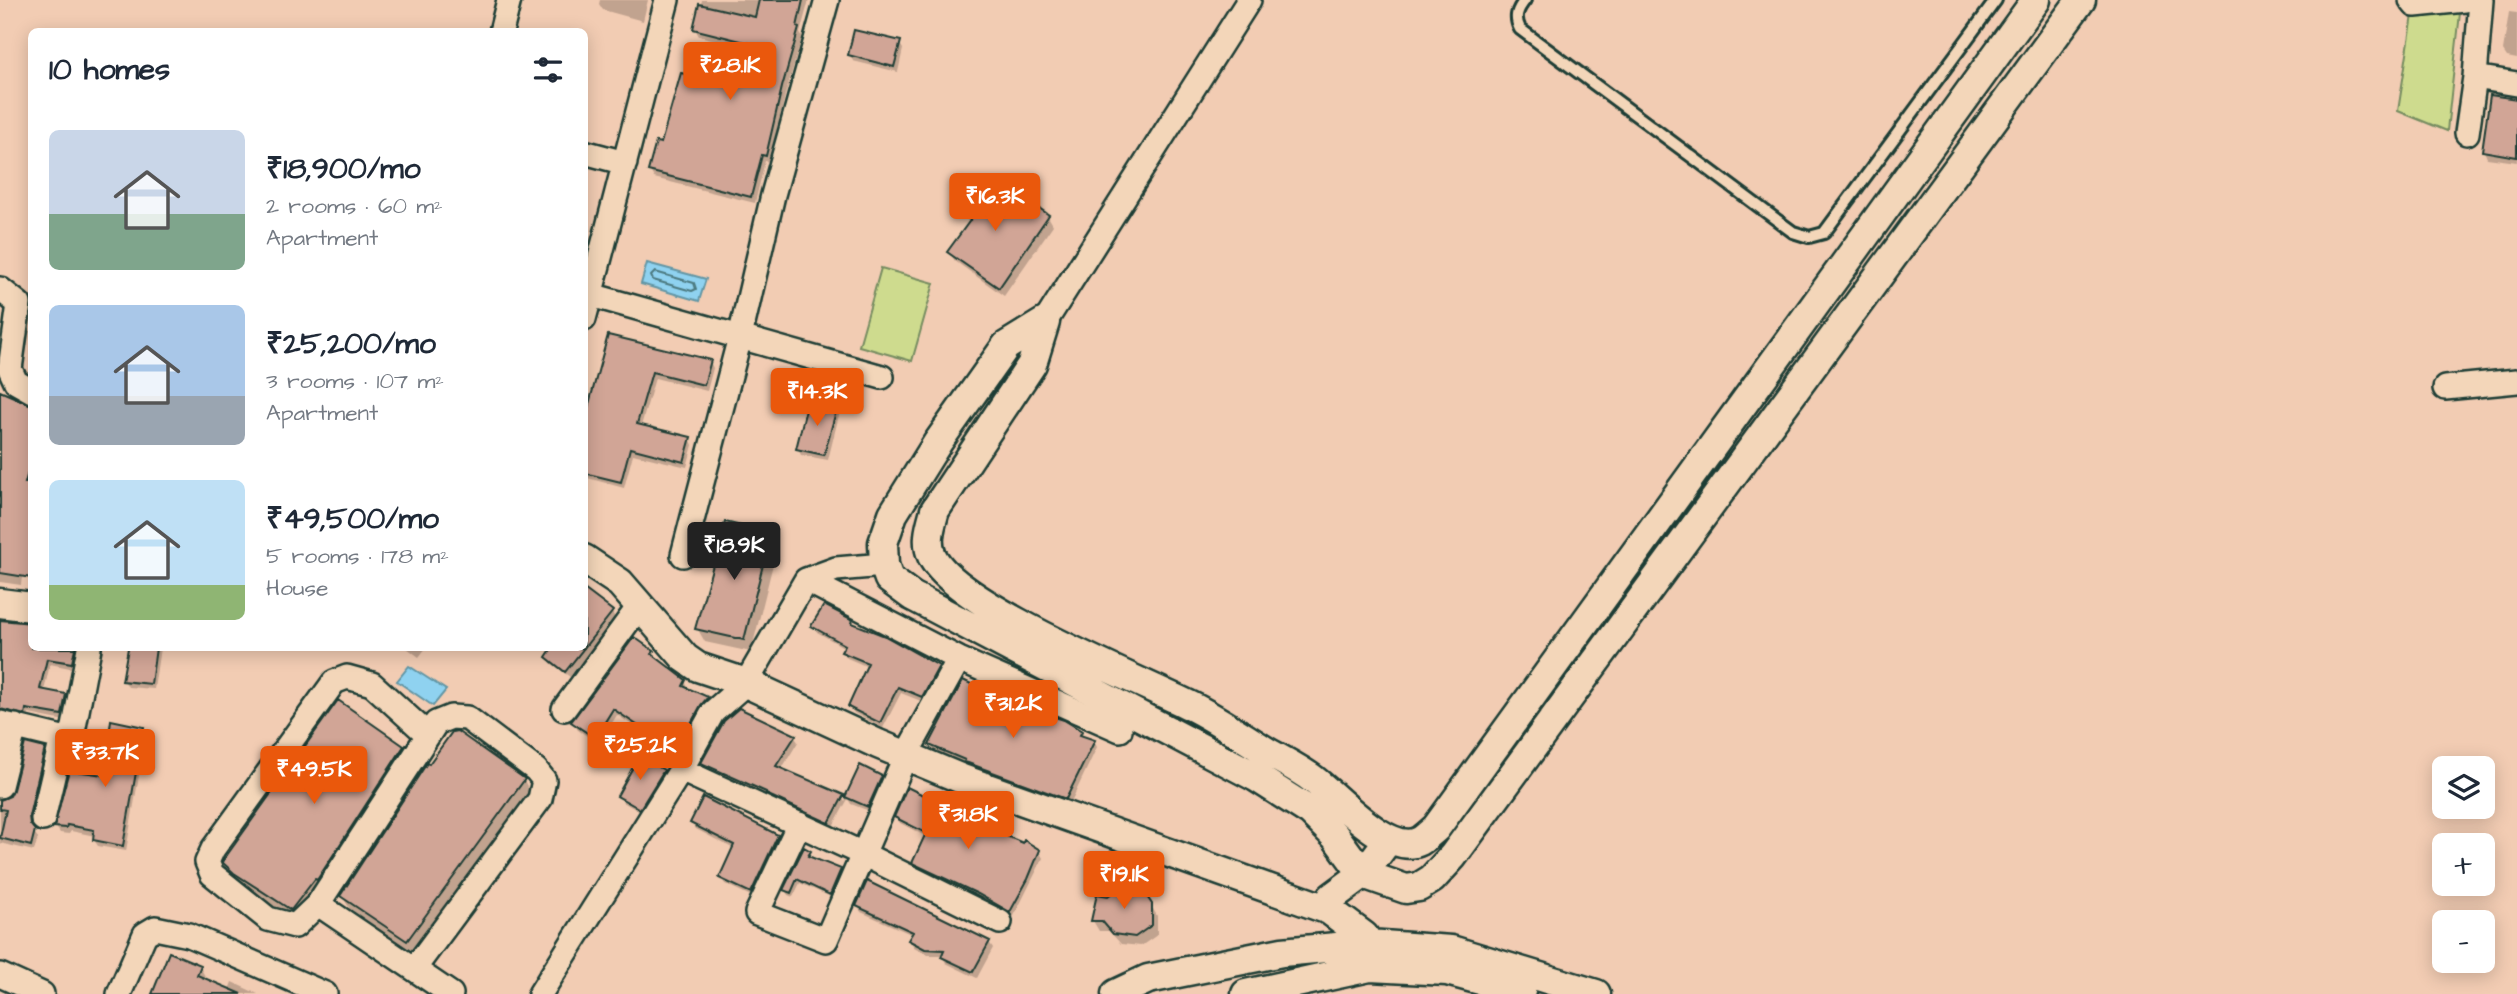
<!DOCTYPE html>
<html lang="en">
<head>
<meta charset="utf-8">
<style>
  :root { --surface:#fff; --page:#f2f2f3; --text:#1f2937; --muted:#747a83; --accent:#ea580c }
  body { margin:0; font-family:"Architects Daughter",sans-serif; background:var(--page); color:var(--text); height:100vh; display:flex; flex-direction:column; font-size:26px; white-space:nowrap }
  * { box-sizing:border-box; margin:0 }
  p { font-size:23px; color:var(--muted) }
  .icon { flex:none; width:38px; height:38px; fill:none; stroke:currentColor; stroke-width:2; stroke-linecap:round; stroke-linejoin:round }
  .map { position:relative; flex:1; overflow:hidden }
  .side { position:absolute; left:28px; top:28px; width:560px; height:623px; display:flex; flex-direction:column; background:var(--surface); border-radius:10px; box-shadow:0 4px 18px #0003 }
  .side>* { flex:none }
  .fabs { position:absolute; left:2432px; top:756px; display:grid; gap:14px }
  .fabs a { display:grid; place-items:center; width:63px; height:63px; border-radius:10px; background:var(--surface); box-shadow:0 4px 18px #0003; font-size:35px }
  .price { position:absolute; translate:-50% -60px; padding:0 16px; border-radius:7px; background:var(--accent); color:#fff; font-size:23px; line-height:46px; filter:drop-shadow(0 2px 4px #0008) }
  .price::after { content:''; position:absolute; left:50%; top:42px; width:21px; height:16px; margin-left:-10px; background:inherit; clip-path:polygon(0 0,100% 0,50% 100%) }
  .price.on { background:#222; color:#fff }
  ul { padding:0; list-style:none }
  li { display:flex; align-items:center; gap:21px; height:175px; padding:0 21px }
  li span { display:grid; place-items:center; flex:none; width:196px; height:140px; border-radius:10px; color:#555 }
  li>.icon { margin-inline-start:auto }
  span .icon { width:84px; height:84px; fill:#fffc; stroke-width:1 }
  li b { font-size:30px }
  h2 { display:flex; justify-content:space-between; align-items:center; height:84px; padding:0 21px; font-size:30px }
  .map>svg:first-child { display:block }
  .green { fill:#cedb8e; stroke:#768c61; stroke-width:2 }
  .water { fill:#8fd2f0; stroke:#6296a5; stroke-width:2 }
  .shadow { fill:#0003 }
  .lines { fill:none; stroke-linecap:round; stroke-linejoin:round }
  .shore { stroke:#4c797f; stroke-width:2 }
  .building { fill:#d1a596; stroke:#1f3d34; stroke-width:2 }
  .service-casing { stroke:#1f3d34; stroke-width:16 }
  .minor-casing { stroke:#1f3d34; stroke-width:28 }
  .tertiary-casing { stroke:#1f3d34; stroke-width:33 }
  .service { stroke:#f3d6b9; stroke-width:10 }
  .minor { stroke:#f3d6b9; stroke-width:23 }
  .tertiary { stroke:#f3d6b9; stroke-width:28 }
</style>
</head>
<body>
<div class="map">
<svg width="2517" height="994" viewBox="0 0 2517 994">
  <rect width="100%" height="100%" fill="#f2ccb3"/>
  <filter id="ink" filterUnits="userSpaceOnUse"><feTurbulence type="fractalNoise" baseFrequency=".0143" numOctaves="2"/><feDisplacementMap in="SourceGraphic" scale="14" xChannelSelector="R" yChannelSelector="G"/><feConvolveMatrix kernelMatrix="1 2 1 2 8 2 1 2 1" color-interpolation-filters="sRGB"/></filter>
  <g filter="url(#ink)">
    <path class="green" d="M2460,13L2447,131L2398,111L2413,15Z
      M881,268L934,283L912,361L859,346Z"/>
    <path class="water" d="M647,263L706,279L699,301L641,284Z
      M409,666L446,690L433,706L397,681Z"/>
    <path class="shadow" d="M600,0H648L643,21L603,10L599,4Z
      M702,0H809L800,33L802,37L785,95L770,162L765,161L755,203L654,178L650,171L662,145L740,89L750,48L699,36L695,29Z
      M2509,12L2517,13V59L2507,57L2503,51Z
      M899,43L903,49L898,72L853,61L850,55Z
      M2517,102V162L2487,158L2484,151Z
      M998,206L1048,216L1053,225L1004,296L955,261L949,252L970,222L961,216L956,207Z
      M609,337L710,362L713,368L707,391L655,378L641,426L690,438L693,445L687,467L633,454L624,488L584,477V429Z
      M0,394L32,406V579L22,577L21,585L0,582Z
      M837,405L840,411L828,460L801,455L798,449L823,411Z
      M770,535L777,548L751,652L705,642L697,628Z
      M584,591L612,612L615,618L570,677L551,663L548,657L555,648H584Z
      M852,621L854,626L938,667L941,674L926,703L901,693L883,728L854,713L850,707L868,667L847,658L843,652L845,648L817,632L814,626Z
      M0,622L32,648H81L75,669L50,664L44,691L65,696L69,702L65,721L29,714L28,720L0,717Z
      M130,648H160L154,689L128,687L124,680Z
      M407,648H426L419,657Z
      M653,652L657,660L685,681L689,690L707,699L711,706L679,759L656,749L651,741L653,739L617,715L599,744L578,730L573,722Z
      M998,699L1028,707L1030,710L1081,732L1084,738L1094,741L1097,747L1070,804L969,768L968,765L934,751L931,745Z
      M142,728L146,735L126,851L98,846L94,840L95,836L71,831L69,834L60,833L56,827L105,777Z
      M794,736L798,742L781,770L842,796L845,801L861,767L881,777L884,783L872,812L851,804L848,799L832,828L706,770L703,763Z
      M403,748L410,761L299,923L243,887L232,876L224,862Z
      M44,750L48,756L32,823V829L38,838L34,851L0,843V801H5L15,791Z
      M663,772L667,778L644,814L623,802L619,796Z
      M524,780L531,794L415,954L350,909L342,896Z
      M896,817L1004,837L1039,851L1043,858L1013,918L983,900L918,869L914,863L927,837L900,823Z
      M692,823L777,836L781,842L755,898L725,884L721,878L734,849L696,829Z
      M809,852L811,859L840,871L843,875L833,898L800,883L793,897L788,895L785,890Z
      M1098,896L1151,905L1157,916V935L1141,946L1121,944L1109,931H1099L1093,921Z
      M858,906L989,942L993,948L977,978L946,963L942,955H929L914,947L910,940L913,935L861,912Z
      M200,967L207,980L229,990L232,982L258,994H154Z"/>
    <g class="lines">
      <path class="shore" d="M655,272L694,283L696,289L692,291L653,280L651,276Z"/>
    </g>
    <path class="building" d="M759,0H803L797,27L799,28L782,87L766,156L762,155L751,197L648,171L656,142L661,143L681,73L739,87L749,43L693,29L699,4L755,17Z
      M854,30L901,41L894,67L848,55Z
      M2490,95L2517,99V157L2482,151Z
      M969,186L997,204L1008,190L1027,203L1029,201L1049,215L999,288L947,252L971,219L954,207Z
      M608,335L711,360L704,385L652,372L637,424L691,437L684,462L630,448L621,482L584,473V422Z
      M0,391L32,405V458L25,483H32V578L0,573Z
      M823,401L838,404L824,455L796,449L807,405L821,409Z
      M725,522L771,533L744,640L695,629Z
      M584,589L613,611L565,672L546,657L552,648H584Z
      M824,605L853,620L852,623L885,636L939,666L922,697L898,687L880,723L848,707L868,663L841,652L845,645L811,626Z
      M0,620L32,623V648H75L72,663L47,659L40,689L66,694L62,715L26,709L25,715L0,709Z
      M634,637L654,651L652,654L686,680L683,686L708,697L701,705L675,752L649,741L653,736L613,709L595,738L571,722Z
      M128,648H156L151,684L122,681Z
      M963,680L997,697L1000,692L1030,705L1028,708L1064,720L1082,731L1080,735L1095,740L1066,799L968,763L964,762L965,760L929,745Z
      M338,700L404,746L317,880L315,879L291,910L234,873L222,862Z
      M739,708L796,735L776,766L844,795L829,823L766,794V792L701,763L724,721Z
      M111,720L144,727L123,846L93,840L94,830L67,825L66,828L54,827L69,770L104,775Z
      M457,731L525,779L407,941L340,896L427,763L429,764L452,732Z
      M25,743L45,748L29,816L30,824L35,830L31,846L0,838L6,810L0,809V800L10,796L13,790Z
      M639,756L664,770L640,809L617,796Z
      M860,765L882,776L868,807L845,797Z
      M907,787L1004,835L1023,843L1024,840L1040,850L1028,879L1010,912L978,894L912,863L926,833L894,817Z
      M703,797L778,835L751,893L719,878L734,845L690,823Z
      M804,847L811,851L808,856L841,869L830,895L797,879L791,893L783,890Z
      M867,881L990,941L973,972L941,957L944,950L925,949L908,940L913,932L856,906Z
      M1121,886L1141,888L1152,904V925L1135,937L1113,934L1102,921H1091L1097,894L1108,896Z
      M169,952L201,965L197,975L242,994H152Z"/>
    <g class="lines">
      <defs>
        <path id="service" d="M1525,0C1517,10 1514,17 1520,29L1793,232L1809,237L1824,233L1996,0"/>
        <path id="minor" d="M2411,0L2415,5L2465,0
          M2481,0L2475,77L2517,84
          M501,32L509,0
          M2467,133L2475,77
          M584,152L625,163
          M0,289L19,304L10,369L16,382L32,391
          M591,295L882,377
          M584,319L667,0
          M1045,322L1249,0
          M2445,388L2517,381
          M683,555L740,337L773,195L827,0
          M806,580L959,659L1120,730
          M564,709L640,605
          M0,723L62,738L70,737L74,727L89,648
          M681,770L863,854L1000,922
          M0,786L15,726
          M43,819L62,738
          M799,824L757,913L826,940L906,755L959,659
          M318,904L295,926L268,919L212,874L207,862L213,849L334,682L347,677L372,684L428,735
          M414,969L540,799L544,780L536,770L467,718L451,717L436,723L318,904L451,994
          M0,975L42,994
          M119,994L145,934L155,928L189,935L325,994
          M540,994L681,770L713,712L746,683L806,580L836,569L884,565"/>
        <path id="tertiary" d="M2036,0L1436,828C1431,832 1425,838 1420,841C1389,857 1337,797 1314,780C1299,768 1281,760 1264,750C1240,735 1217,719 1191,706C1137,679 956,606 932,556C925,541 931,525 935,510L1032,364L1045,322L1006,346L938,442L893,514L883,543L884,565L889,579L912,596L1256,777L1311,812L1335,836L1363,874L1406,889L1419,887L1432,879L1453,856L2081,0
          M584,559L620,583L685,658L698,667L746,683L878,744L962,779L1329,910L1364,936L1369,944L1370,967
          M0,603L32,607
          M1329,910L1332,897L1363,874L1389,839
          M1116,994L1148,979L1282,952L1369,944L1451,950L1596,994
          M1246,994L1370,967L1447,971L1521,991"/>
      </defs>
      <use href="#service" class="service-casing"/>
      <use href="#minor" class="minor-casing"/>
      <use href="#tertiary" class="tertiary-casing"/>
      <use href="#service" class="service"/>
      <use href="#minor" class="minor"/>
      <use href="#tertiary" class="tertiary"/>
    </g>
  </g>
</svg>
<div class="fabs">
<a><svg class="icon" aria-label="layers" viewBox="0 0 24 24"><path d="M12 4l9 5-9 5-9-5zM3 14l9 5 9-5"/></svg></a>
<a>+</a>
<a>−</a>
</div>
<b class="price" style="left:730px;top:102px">₹28.1K</b>
<b class="price" style="left:995px;top:233px">₹16.3K</b>
<b class="price" style="left:817px;top:428px">₹14.3K</b>
<b class="price on" style="left:734px;top:582px">₹18.9K</b>
<b class="price" style="left:1013px;top:740px">₹31.2K</b>
<b class="price" style="left:640px;top:782px">₹25.2K</b>
<b class="price" style="left:105px;top:789px">₹33.7K</b>
<b class="price" style="left:314px;top:806px">₹49.5K</b>
<b class="price" style="left:968px;top:851px">₹31.8K</b>
<b class="price" style="left:1124px;top:911px">₹19.1K</b>
<section class="side">
<h2>10 homes<svg class="icon" aria-label="filters" viewBox="0 0 24 24"><path d="M4 7h16M4 17h16"/><circle cx="9" cy="7" r="2"/><circle cx="15" cy="17" r="2"/></svg></h2>
<ul>
<li><span style="background:linear-gradient(#c9d6e8 60%,#7fa58c 0)"><svg class="icon" aria-label="home" viewBox="0 0 24 24"><path d="M3 11l9-7 9 7M6 9v11h12V9"/></svg></span><div><b>₹18,900/mo</b><p>2 rooms · 60 m²</p><p>Apartment</p></div></li>
<li><span style="background:linear-gradient(#a9c7e8 65%,#9aa5b1 0)"><svg class="icon" aria-label="home" viewBox="0 0 24 24"><path d="M3 11l9-7 9 7M6 9v11h12V9"/></svg></span><div><b>₹25,200/mo</b><p>3 rooms · 107 m²</p><p>Apartment</p></div></li>
<li><span style="background:linear-gradient(#bfe0f5 75%,#8fb573 0)"><svg class="icon" aria-label="home" viewBox="0 0 24 24"><path d="M3 11l9-7 9 7M6 9v11h12V9"/></svg></span><div><b>₹49,500/mo</b><p>5 rooms · 178 m²</p><p>House</p></div></li>
</ul>
</section>
</div>
</body>
</html>
